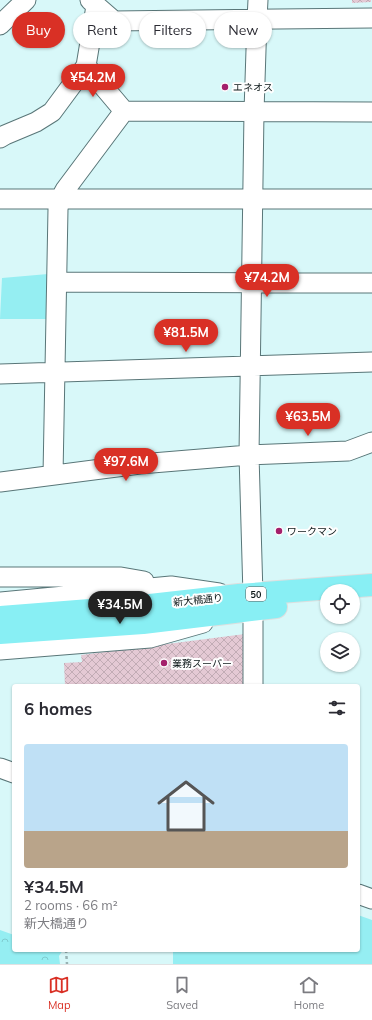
<!DOCTYPE html>
<html lang="en">
<head>
<meta charset="utf-8">
<style>
  :root { --surface:#fff; --page:#f2f2f3; --text:#2b2b33; --muted:#7c7c81; --line:#e1e1e2; --accent:#d93025 }
  body { margin:0; font-family:Mulish,"Noto Sans JP",sans-serif; background:var(--page); color:var(--text); height:100vh; display:flex; flex-direction:column; font-size:15px; white-space:nowrap }
  * { box-sizing:border-box; margin:0 }
  p { font-size:13px; color:var(--muted) }
  .icon { flex:none; width:22px; height:22px; fill:none; stroke:currentColor; stroke-width:2; stroke-linecap:round; stroke-linejoin:round }
  .map { position:relative; flex:1; overflow:hidden }
  .side { position:absolute; left:12px; top:684px; width:348px; height:268px; display:flex; flex-direction:column; background:var(--surface); border-radius:4px; box-shadow:0 1px 3px #0004 }
  .side>* { flex:none }
  .top-card { position:absolute; left:12px; top:12px; width:348px; height:36px; display:flex; gap:8px }
  .tools { position:absolute; left:320px; top:584px; display:grid; gap:8px }
  .tools a { display:grid; place-items:center; width:40px; height:40px; border-radius:50%; background:var(--surface); box-shadow:0 1px 3px #0004; font-size:20px }
  .price { position:absolute; translate:-50% -34px; padding:0 9px; border-radius:14px; background:var(--accent); color:#fff; font-size:13px; line-height:26px; filter:drop-shadow(0 1px 2px #0008) }
  .price::after { content:''; position:absolute; left:50%; top:24px; width:12px; height:9px; margin-left:-6px; background:inherit; clip-path:polygon(0 0,100% 0,50% 100%) }
  .price.on { background:#222; color:#fff }
  ul { padding:0; list-style:none }
  li { display:grid; align-content:center; gap:8px; height:212px; padding:0 12px }
  li span { display:grid; place-items:center; height:124px; border-radius:4px; color:#555 }
  li>.icon { margin-inline-start:auto }
  span .icon { width:72px; height:72px; fill:#fffc; stroke-width:1 }
  li b { font-size:17px }
  h2 { display:flex; justify-content:space-between; align-items:center; height:48px; padding:0 12px; font-size:17px }
  .chip { padding:0 14px; border-radius:18px; background:var(--surface); box-shadow:0 1px 3px #0004; font-size:14px; line-height:36px }
  .chip.on { background:var(--accent); color:#fff }
  .menu { display:flex; justify-content:space-around; align-items:center; height:56px; border-top:1px solid var(--line); background:var(--surface); font-size:11px; color:var(--muted) }
  .menu a { display:grid; justify-items:center; gap:2px }
  .menu .on { color:var(--accent) }
  .map>svg:first-child { display:block }
  .forest { fill:url(#forest-crowns) }
  .park { fill:#95eef2 }
  .building { fill:url(#building-cross-hatch) }
  .lines { fill:none; stroke-linecap:round; stroke-linejoin:round }
  .minor-casing { stroke:#597678; stroke-width:21 }
  .major-casing { stroke:#dddfdf; stroke-width:24 }
  .path { stroke:#98b2b3; stroke-width:2.5; stroke-dasharray:3 3; stroke-linecap:butt }
  .minor { stroke:#fff; stroke-width:19 }
  .major { stroke:#88eff4; stroke-width:22 }
  .poi-dot { fill:#a41f6b; stroke:#fefefe; stroke-width:1.5 }
  .labels { text-anchor:middle; dominant-baseline:central; stroke-width:4; stroke-linejoin:round; paint-order:stroke }
  .shield { fill:#fefefe; stroke:#555c5d; stroke-width:1 }
  .shield-label { font-size:9px; font-weight:bold; fill:#0c1718 }
  .poi-label { font-size:10px; fill:#0c1718; stroke:#fefefe; text-anchor:start }
  .street-label { font-size:10px; fill:#0c1718; stroke:#fefefe }
</style>
</head>
<body>
<div class="map">
<svg width="372" height="964" viewBox="0 0 372 964">
  <defs>
    <pattern id="forest-crowns" width="20" height="18" patternUnits="userSpaceOnUse"><rect width="20" height="18" fill="#95eef2"/><path d="M2 6a3 3 0 1 1 6 0M12 15a3 3 0 1 1 6 0" fill="none" stroke="#7fcbcf"/></pattern>
    <pattern id="building-cross-hatch" width="8" height="8" patternUnits="userSpaceOnUse"><rect width="8" height="8" fill="#e4c9d4"/><path d="M0 0l8 8M0 8l8-8" fill="none" stroke="#c2acb5"/></pattern>
  </defs>
  <rect width="100%" height="100%" fill="#d8f8f9"/>
  <path class="forest" d="M0,930L14,935V950H63L59,956L60,964H8L0,961Z"/>
  <path class="park" d="M48,274L47,319H0L2,278Z
    M358,915L372,920V964H173V950H358Z
    M0,942L14,948V950H18L51,964H0Z"/>
  <path class="building" d="M352,0H371V2L352,3Z
    M245,634L246,686H65L64,663L82,662L81,655Z"/>
  <g class="lines">
    <defs>
      <path id="minor" d="M90,0L114,21L372,18
        M0,25L26,0
        M86,66L124,111
        M0,138L5,135L36,122L52,112L86,66L96,6
        M0,199H372
        M57,282L372,283
        M0,374L372,362
        M53,475L58,209L60,199L65,190L124,111L372,112
        M0,482L140,464L249,455L348,451L372,442
        M0,577H121L144,581
        M253,595L249,455L254,112L257,19L258,0
        M0,602L171,586L219,593
        M253,609V686
        M0,650L150,638L203,623
        M0,768L14,773
        M358,894L372,899"/>
      <path id="major" d="M0,617L141,606L239,595L372,585
        M0,633L143,623L276,607"/>
    </defs>
    <use href="#minor" class="minor-casing"/>
    <use href="#major" class="major-casing"/>
    <path class="path" d="M66,950L67,964"/>
    <use href="#minor" class="minor"/>
    <use href="#major" class="major"/>
  </g>
  <g class="poi-dot">
    <circle cx="225" cy="87" r="4"/>
    <circle cx="279" cy="531" r="4"/>
    <circle cx="164" cy="663" r="4"/>
  </g>
  <g class="labels">
    <rect class="shield" x="246" y="587" width="20" height="14" rx="3"/>
    <g class="shield-label">
      <text x="256" y="594">50</text>
    </g>
    <g class="poi-label">
      <text x="233" y="87">エネオス</text>
      <text x="287" y="531">ワークマン</text>
      <text x="172" y="663">業務スーパー</text>
    </g>
    <g class="street-label">
      <text transform="translate(198 600) rotate(-6)">新大橋通り</text>
    </g>
  </g>
</svg>
<div class="tools">
<a><svg class="icon" aria-label="locate" viewBox="0 0 24 24"><circle cx="12" cy="12" r="6"/><path d="M12 2v4M12 18v4M2 12h4M18 12h4"/></svg></a>
<a><svg class="icon" aria-label="layers" viewBox="0 0 24 24"><path d="M12 4l9 5-9 5-9-5zM3 14l9 5 9-5"/></svg></a>
</div>
<b class="price" style="left:93px;top:98px">¥54.2M</b>
<b class="price" style="left:267px;top:298px">¥74.2M</b>
<b class="price" style="left:186px;top:353px">¥81.5M</b>
<b class="price" style="left:308px;top:437px">¥63.5M</b>
<b class="price" style="left:126px;top:482px">¥97.6M</b>
<b class="price on" style="left:120px;top:625px">¥34.5M</b>
<div class="top-card">
<a class="chip on">Buy</a>
<a class="chip">Rent</a>
<a class="chip">Filters</a>
<a class="chip">New</a>
</div>
<section class="side">
<h2>6 homes<svg class="icon" aria-label="filters" viewBox="0 0 24 24"><path d="M4 7h16M4 17h16"/><circle cx="9" cy="7" r="2"/><circle cx="15" cy="17" r="2"/></svg></h2>
<ul>
<li><span style="background:linear-gradient(#bfe0f5 70%,#b9a48a 0)"><svg class="icon" aria-label="home" viewBox="0 0 24 24"><path d="M3 11l9-7 9 7M6 9v11h12V9"/></svg></span><div><b>¥34.5M</b><p>2 rooms · 66 m²</p><p>新大橋通り</p></div></li>
</ul>
</section>
</div>
<nav class="menu">
<a class="on"><svg class="icon" aria-label="map" viewBox="0 0 24 24"><path d="M3 6l6-2 6 2 6-2v14l-6 2-6-2-6 2zM9 4v14M15 6v14"/></svg>Map</a>
<a><svg class="icon" aria-label="saved" viewBox="0 0 24 24"><path d="M7 4h10v16l-5-4-5 4z"/></svg>Saved</a>
<a><svg class="icon" aria-label="home" viewBox="0 0 24 24"><path d="M3 11l9-7 9 7M6 9v11h12V9"/></svg>Home</a>
</nav>
</body>
</html>
